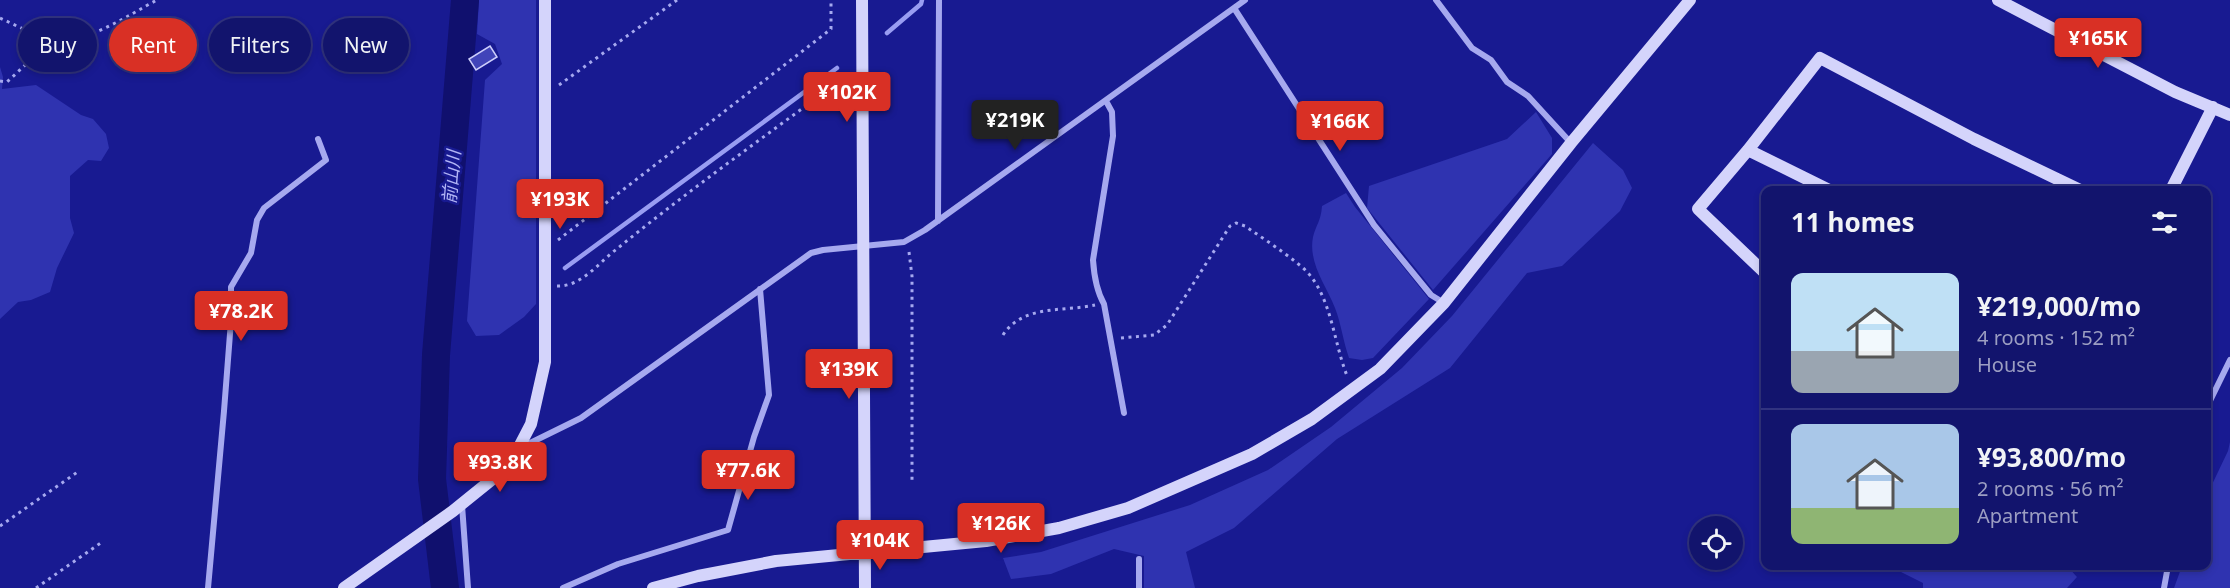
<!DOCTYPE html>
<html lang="en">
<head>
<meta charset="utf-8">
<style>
  :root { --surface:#12146d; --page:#1f2175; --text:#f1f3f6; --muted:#9c9ec2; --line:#313380; --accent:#d93025 }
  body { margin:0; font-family:"Noto Sans","Noto Sans JP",sans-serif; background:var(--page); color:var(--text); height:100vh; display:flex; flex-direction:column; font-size:22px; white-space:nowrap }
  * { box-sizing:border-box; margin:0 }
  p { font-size:20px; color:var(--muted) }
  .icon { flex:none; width:33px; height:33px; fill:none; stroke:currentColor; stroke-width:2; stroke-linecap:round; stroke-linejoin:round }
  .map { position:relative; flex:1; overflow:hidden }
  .sheet { position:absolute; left:1761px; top:186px; width:450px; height:384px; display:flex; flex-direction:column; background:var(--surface); border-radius:12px; box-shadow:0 3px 9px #0003,0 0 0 2px var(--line) }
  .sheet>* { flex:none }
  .hud { position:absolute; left:18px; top:18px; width:570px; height:54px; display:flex; gap:12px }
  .buttons { position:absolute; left:1689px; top:516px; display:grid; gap:12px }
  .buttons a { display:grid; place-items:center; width:54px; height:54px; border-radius:50%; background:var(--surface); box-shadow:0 3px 9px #0003,0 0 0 2px var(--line); font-size:30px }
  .price { position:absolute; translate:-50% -51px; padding:0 14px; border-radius:6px; background:var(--accent); color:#fff; font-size:20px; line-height:39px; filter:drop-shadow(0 2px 3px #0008) }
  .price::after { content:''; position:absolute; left:50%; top:36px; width:18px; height:14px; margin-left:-9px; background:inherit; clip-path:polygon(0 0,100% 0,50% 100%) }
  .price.active { background:#222; color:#fff }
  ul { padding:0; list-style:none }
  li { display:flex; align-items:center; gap:18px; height:150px; padding:0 30px }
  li+li { border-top:2px solid var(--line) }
  li span { display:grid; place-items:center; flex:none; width:168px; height:120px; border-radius:12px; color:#555 }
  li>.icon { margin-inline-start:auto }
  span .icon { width:72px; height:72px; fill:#fffc; stroke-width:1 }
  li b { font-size:26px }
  h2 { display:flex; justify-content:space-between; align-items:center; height:72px; padding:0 30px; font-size:26px }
  .chip { padding:0 21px; border-radius:27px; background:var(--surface); box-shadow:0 3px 9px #0003,0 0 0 2px var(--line); font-size:21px; line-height:54px }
  .chip.active { background:var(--accent); color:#fff }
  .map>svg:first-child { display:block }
  .green { fill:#2f33b0 }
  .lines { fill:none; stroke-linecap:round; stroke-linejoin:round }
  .stream { stroke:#999df2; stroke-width:4.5 }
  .river { stroke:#10106e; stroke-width:28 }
  .building { fill:#4144b9; stroke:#cdcefb; stroke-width:1.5 }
  .path { stroke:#a6a9ef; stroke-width:3; stroke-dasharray:3 4.5; stroke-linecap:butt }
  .street { stroke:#a6a9ef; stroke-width:6 }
  .secondary { stroke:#d4d4fb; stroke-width:12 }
  .labels { text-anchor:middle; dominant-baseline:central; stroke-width:5; stroke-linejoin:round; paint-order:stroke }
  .water-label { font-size:18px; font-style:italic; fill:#b2b5f6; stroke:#181a91 }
</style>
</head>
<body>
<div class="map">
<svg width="2230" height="588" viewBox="0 0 2230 588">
  <rect width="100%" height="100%" fill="#181a91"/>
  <path class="green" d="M479,0H536V304L524,317L499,335L476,336L467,321L485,80L502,64L495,44L477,34Z
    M0,67L3,77L2,89L36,85L81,115L93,119L106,134L109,148L101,161L88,160L70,176V218L74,233L57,268L50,292L31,300L18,302L0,319Z
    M1536,112L1552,138V154L1433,290L1367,208L1369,186L1507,139Z
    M1593,143L1623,170L1632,188L1620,211L1562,266L1527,273L1450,368L1337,439L1234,528L1186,552L1195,588H1144V556L1114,549L1051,574L1011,579L1003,558L1041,552L1190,505L1268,470L1331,427L1402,368L1452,316Z
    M1346,193L1355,207L1429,299L1373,358L1362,360L1349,358C1343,341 1341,323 1335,308C1326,285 1308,263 1313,237C1316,225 1321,221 1322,206Z
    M2230,442V588H2174L2182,566H2206L2207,495L2228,451Z
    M1896,566H2067L2077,577L2067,588H1923V583L1897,570Z"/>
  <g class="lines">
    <path class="stream" d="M887,33L921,4L922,0
      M565,268L837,68
      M436,355L446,348"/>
    <path class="river" d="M445,588L432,479L436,355L465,0"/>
  </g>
  <path class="building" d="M490,46L497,57L476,70L469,59Z"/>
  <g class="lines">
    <path class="path" d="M0,18C17,26 34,35 52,39C86,45 128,15 157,0
      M0,81L7,82L53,39
      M559,85L677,0
      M558,240L831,29V0
      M909,252L912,276V481
      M557,286C582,287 600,261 618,248C688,191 761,139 833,86L849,80
      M1003,335C1023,304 1064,312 1095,305
      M1121,338L1154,335L1167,325L1230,226L1236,223L1245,226C1264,239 1284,252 1302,267C1332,293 1333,343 1348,378
      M0,526L79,471
      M36,588L102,542"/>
    <path class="street" d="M1436,0L1472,48L1491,60L1507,82L1528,96L1571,143
      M1234,8L1374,225L1431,295L1444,303
      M1106,101L1112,112L1113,136L1093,260C1094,275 1096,290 1104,304L1124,413
      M938,221L939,0
      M2206,409L2230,360
      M522,447L581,418L811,253L823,250L904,242L925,230L1245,0
      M462,505L468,588
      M1139,559V588
      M208,588L224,411L231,321V287L251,253L257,220L264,208L326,160L318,139
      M563,588L618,564L728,530L754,437L769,395L760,289
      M2164,588L2168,566"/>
    <path class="secondary" d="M862,0L865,588
      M1998,0L2175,92L2230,115
      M1748,150L1829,190
      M2171,190L2213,107
      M1766,274L1698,209L1748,150L1820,58L1974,139L2080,190
      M344,588L453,511L495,477L518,449L531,424L545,362V0
      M653,588L698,576L776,561L986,541L1059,528L1128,508L1252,454L1312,419L1380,369L1444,303L1571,143L1690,0"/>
  </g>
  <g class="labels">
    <g class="water-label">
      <text transform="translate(451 177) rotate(-85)">前山川</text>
    </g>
  </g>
</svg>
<div class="buttons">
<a><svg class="icon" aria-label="locate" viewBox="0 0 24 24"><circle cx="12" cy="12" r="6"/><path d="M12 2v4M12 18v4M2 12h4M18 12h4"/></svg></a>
</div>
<b class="price" style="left:2098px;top:69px">¥165K</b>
<b class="price" style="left:847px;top:123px">¥102K</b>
<b class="price active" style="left:1015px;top:151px">¥219K</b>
<b class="price" style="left:1340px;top:152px">¥166K</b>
<b class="price" style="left:560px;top:230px">¥193K</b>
<b class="price" style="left:241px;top:342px">¥78.2K</b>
<b class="price" style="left:849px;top:400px">¥139K</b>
<b class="price" style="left:500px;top:493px">¥93.8K</b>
<b class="price" style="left:748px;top:501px">¥77.6K</b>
<b class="price" style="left:1001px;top:554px">¥126K</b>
<b class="price" style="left:880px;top:571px">¥104K</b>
<div class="hud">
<a class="chip">Buy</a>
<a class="chip active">Rent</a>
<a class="chip">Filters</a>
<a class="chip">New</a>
</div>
<section class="sheet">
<h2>11 homes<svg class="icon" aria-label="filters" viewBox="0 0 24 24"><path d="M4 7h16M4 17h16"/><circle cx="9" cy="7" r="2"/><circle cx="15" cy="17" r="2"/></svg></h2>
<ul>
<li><span style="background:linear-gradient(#bfe0f5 65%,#9aa5b1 0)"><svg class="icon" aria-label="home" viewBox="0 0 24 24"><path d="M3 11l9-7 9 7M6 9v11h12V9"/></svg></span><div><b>¥219,000/mo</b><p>4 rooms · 152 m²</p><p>House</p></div></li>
<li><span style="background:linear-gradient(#a9c7e8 70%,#8fb573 0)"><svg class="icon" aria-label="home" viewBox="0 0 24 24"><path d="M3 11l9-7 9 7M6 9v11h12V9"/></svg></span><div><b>¥93,800/mo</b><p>2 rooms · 56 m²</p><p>Apartment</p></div></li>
</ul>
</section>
</div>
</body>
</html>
